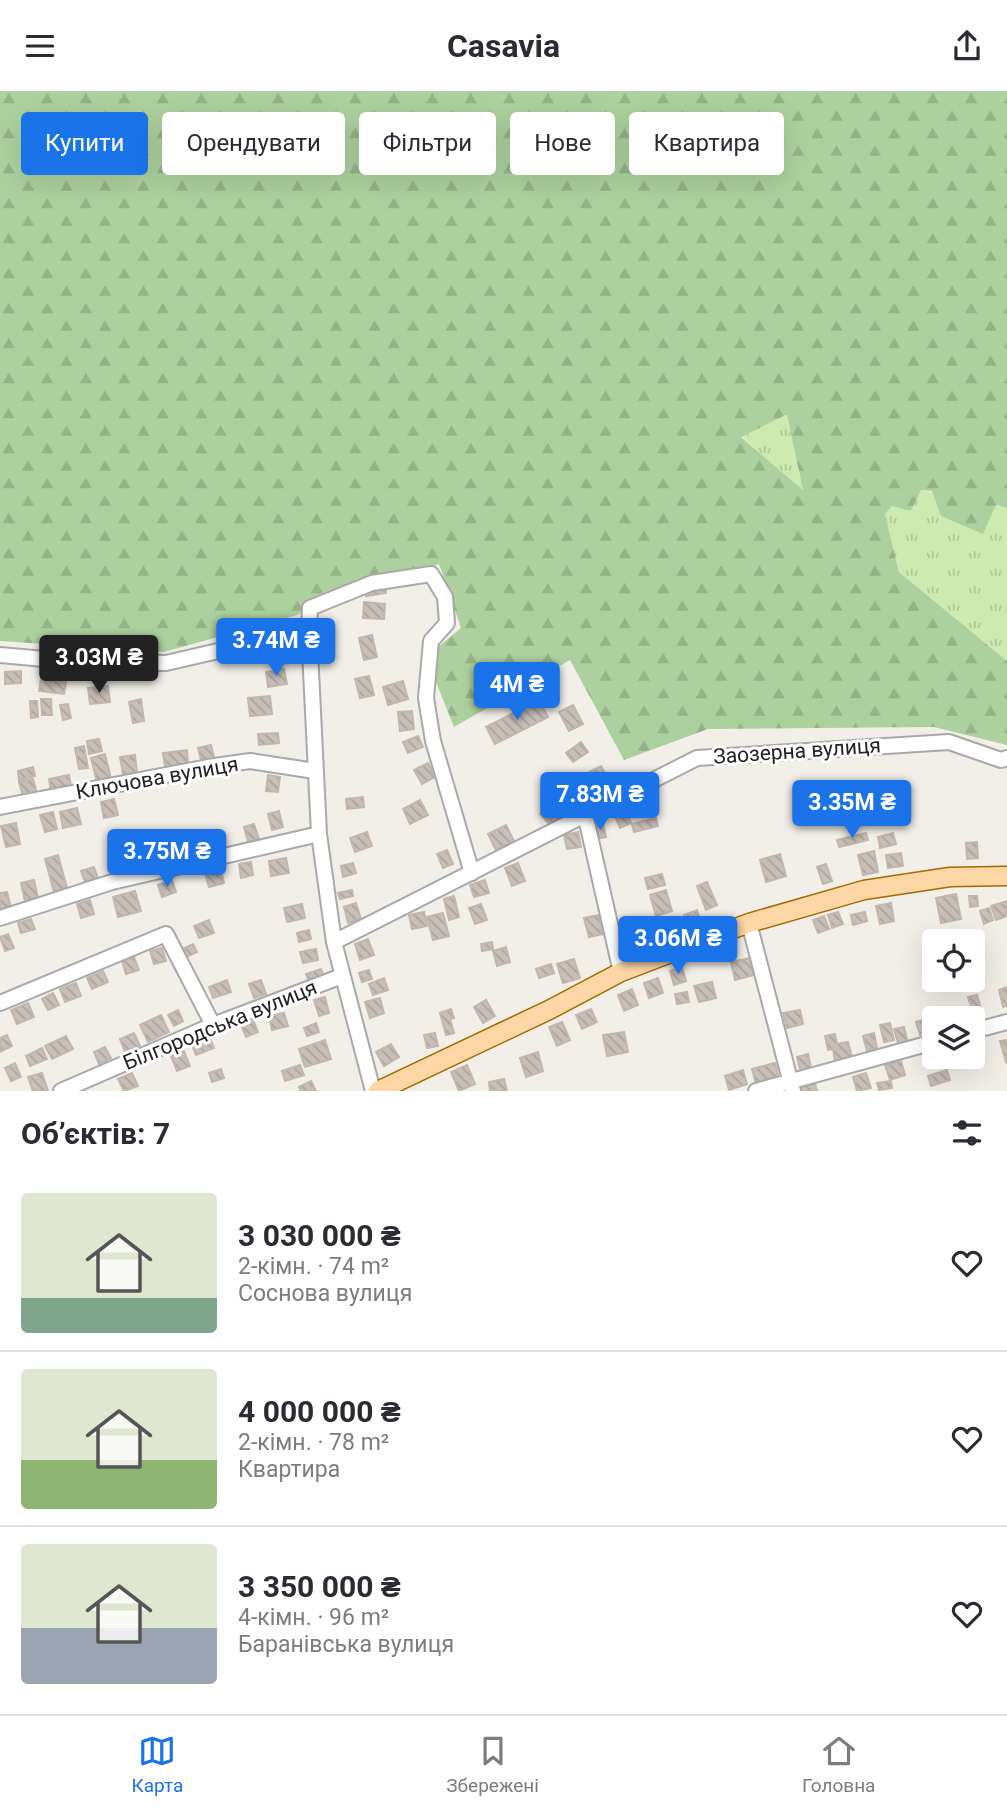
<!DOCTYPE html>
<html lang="uk">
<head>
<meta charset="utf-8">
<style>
  :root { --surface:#fff; --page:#f7f7f7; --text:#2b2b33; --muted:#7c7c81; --line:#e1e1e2; --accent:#1a73e8 }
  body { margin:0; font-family:Roboto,sans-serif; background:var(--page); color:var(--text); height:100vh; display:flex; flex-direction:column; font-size:26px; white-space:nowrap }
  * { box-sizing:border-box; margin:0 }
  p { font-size:23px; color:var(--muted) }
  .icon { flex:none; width:38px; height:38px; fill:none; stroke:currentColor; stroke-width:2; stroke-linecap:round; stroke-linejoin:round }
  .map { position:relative; height:1000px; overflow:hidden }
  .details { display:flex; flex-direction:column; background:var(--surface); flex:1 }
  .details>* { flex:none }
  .guide { position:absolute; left:21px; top:21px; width:966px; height:63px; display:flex; gap:14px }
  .controls { position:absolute; left:922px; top:838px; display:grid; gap:14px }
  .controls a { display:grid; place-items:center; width:63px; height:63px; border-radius:7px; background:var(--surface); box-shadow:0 7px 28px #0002; font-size:35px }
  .price { position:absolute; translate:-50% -60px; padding:0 16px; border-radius:7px; background:var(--accent); color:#fff; font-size:23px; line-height:46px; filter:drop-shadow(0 2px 4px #0008) }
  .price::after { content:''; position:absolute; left:50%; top:42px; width:21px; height:16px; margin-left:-10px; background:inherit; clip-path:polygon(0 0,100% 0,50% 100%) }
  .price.selected { background:#222; color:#fff }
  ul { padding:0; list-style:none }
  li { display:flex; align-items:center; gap:21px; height:175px; padding:0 21px }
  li+li { border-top:2px solid var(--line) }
  li span { display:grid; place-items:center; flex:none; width:196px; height:140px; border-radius:7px; color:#555 }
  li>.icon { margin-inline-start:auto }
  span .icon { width:84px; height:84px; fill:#fffc; stroke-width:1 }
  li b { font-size:30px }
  h2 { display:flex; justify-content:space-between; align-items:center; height:84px; padding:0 21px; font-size:30px }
  .chip { padding:0 24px; border-radius:7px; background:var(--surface); box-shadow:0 7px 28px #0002; font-size:24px; line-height:63px }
  .chip.selected { background:var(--accent); color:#fff }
  header { display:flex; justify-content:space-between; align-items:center; height:91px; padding:0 21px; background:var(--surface); font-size:32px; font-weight:700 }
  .menu { display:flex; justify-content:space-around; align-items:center; height:98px; border-top:2px solid var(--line); background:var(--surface); font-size:19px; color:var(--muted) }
  .menu a { display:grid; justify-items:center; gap:4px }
  .menu .selected { color:var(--accent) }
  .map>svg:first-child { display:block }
  .grass { fill:url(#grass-tufts) }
  .forest { fill:url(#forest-firs); fill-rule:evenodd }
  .building { fill:url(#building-back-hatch); stroke:#c4b6ab; stroke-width:2 }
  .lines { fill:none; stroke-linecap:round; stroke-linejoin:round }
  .minor-casing { stroke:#a9a9a9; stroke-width:18 }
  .major-casing { stroke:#a06b00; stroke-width:21 }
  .minor { stroke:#fff; stroke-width:14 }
  .major { stroke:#fcd6a4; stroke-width:18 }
  .labels { text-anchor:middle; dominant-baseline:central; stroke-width:6; stroke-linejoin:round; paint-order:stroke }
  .street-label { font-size:21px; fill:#222; stroke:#fff }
</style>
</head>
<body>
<header><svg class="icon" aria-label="menu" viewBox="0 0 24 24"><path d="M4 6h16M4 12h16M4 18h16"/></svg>Casavia<svg class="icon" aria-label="share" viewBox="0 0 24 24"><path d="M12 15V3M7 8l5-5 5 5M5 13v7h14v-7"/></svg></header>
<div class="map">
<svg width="1007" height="1000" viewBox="0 0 1007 1000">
  <defs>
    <pattern id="grass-tufts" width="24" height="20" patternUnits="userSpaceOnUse" patternTransform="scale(1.75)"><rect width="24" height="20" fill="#cdebb0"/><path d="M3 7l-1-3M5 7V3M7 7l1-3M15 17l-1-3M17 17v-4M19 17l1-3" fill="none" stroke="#b0c997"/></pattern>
    <pattern id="forest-firs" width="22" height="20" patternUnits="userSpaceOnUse" patternTransform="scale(1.75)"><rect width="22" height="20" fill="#add19e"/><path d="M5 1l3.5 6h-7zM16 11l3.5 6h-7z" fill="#95b388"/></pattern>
    <pattern id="building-back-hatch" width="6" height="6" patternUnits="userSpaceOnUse" patternTransform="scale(1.75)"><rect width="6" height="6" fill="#c7bfb8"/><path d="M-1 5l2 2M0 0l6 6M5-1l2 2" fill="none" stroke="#aba49e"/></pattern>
  </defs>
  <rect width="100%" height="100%" fill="#f2efe9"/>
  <path class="grass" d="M787,324L803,400L741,345Z
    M921,399L1007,417V570L899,481L885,423L892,415Z"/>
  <path class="forest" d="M0,0H1007V417L996,414L983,443L941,425L932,400L921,399L911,420L892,415L885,423L899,481L1007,570V654L934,636L708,638L624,669L570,569L454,636L426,566L461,537L439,473L297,524L164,561L0,550ZM786,324H787L803,399L741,346Z"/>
  <path class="building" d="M386,497V502L366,505L365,500Z
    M364,511L385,513L384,528L363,527Z
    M372,544L377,566L364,569L359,547Z
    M284,578L287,593L268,596L266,581Z
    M21,580V592L5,593V581Z
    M369,585L374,604L360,607L355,588Z
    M41,587L66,591L64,603L39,600Z
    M403,590L408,608L388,614L383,596Z
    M108,595L110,611L90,613L88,597Z
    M270,605L272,623L250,625L248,607Z
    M41,608H51L52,624H42Z
    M141,608L144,630L133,632L129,611Z
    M539,609L548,626L495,653L486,636Z
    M30,610H37L38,626L31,627Z
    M68,613L71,627L63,629L60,614Z
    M573,614L583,633L569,640L559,621Z
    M412,620L414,638L400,640L398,621Z
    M278,642L279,652L259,654L258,643Z
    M418,645L423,656L408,662L403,651Z
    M99,648L102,660L89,663L87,650Z
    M581,651L588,661L573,671L566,662Z
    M211,654L215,670L202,673L198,657Z
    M84,655L88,677L79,678L75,657Z
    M187,659L188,673L165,676L163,662Z
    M105,663L111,688L97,691L91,667Z
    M135,664L137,682L123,683L120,666Z
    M428,672L435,686L422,693L414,679Z
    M601,675L609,690L596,697L589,681Z
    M33,676L35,685L19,689L18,680Z
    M69,684L71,696L51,701L49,688Z
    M268,684L280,686L278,701L266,700Z
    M577,687L589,707L579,713L568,692Z
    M33,688L37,702L23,705L19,691Z
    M363,706L364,716L347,718L346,708Z
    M114,708L118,724L104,727L101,711Z
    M556,708L567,720L551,735L540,723Z
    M650,708L653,720L640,723L637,712Z
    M420,709L428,724L410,733L403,718Z
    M77,717L81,733L63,737L60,721Z
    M626,718L631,732L620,737L614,723Z
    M279,720L283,736L272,739L268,723Z
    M53,721L57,738L45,741L40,724Z
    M656,727L658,735L634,741L632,733Z
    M16,732L20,753L6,756L1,735Z
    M254,733L259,748L248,751L244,736Z
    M603,733L606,746L596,748L594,735Z
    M506,734L514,750L496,759L488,743Z
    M367,741L372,755L355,761L350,747Z
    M578,741L581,756L567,758L564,744Z
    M866,742L868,749L839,756L837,749Z
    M893,742L896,753L880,757L878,746Z
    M199,750L201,763L189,765L187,753Z
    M977,751L978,767L967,768L966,752Z
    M178,756L182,768L171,772L166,760Z
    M447,759L453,773L443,777L437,763Z
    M874,760L878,781L863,784L858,764Z
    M901,762L903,775L888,777L886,764Z
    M157,763L161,775L149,779L145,766Z
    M780,763L786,785L766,791L760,769Z
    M58,764L67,797L54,801L45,768Z
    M286,767L289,782L271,785L269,770Z
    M125,769L127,782L117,783L114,771Z
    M251,771L253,784L241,787L239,773Z
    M353,772L356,782L343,786L341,775Z
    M518,772L525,790L512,795L505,777Z
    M826,773L832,790L823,793L817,776Z
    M94,776L99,790L86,794L81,780Z
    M221,778L224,792L209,796L205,782Z
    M662,783L665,794L648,798L645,787Z
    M34,789L38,807L25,810L21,792Z
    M172,789L176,801L162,806L158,794Z
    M485,789L489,802L474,806L470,794Z
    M707,791L717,814L706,819L697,795Z
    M352,799L353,805L340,808L338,802Z
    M666,799L672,820L656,825L650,804Z
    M135,800L141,820L118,826L113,806Z
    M7,801L11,817L0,819V802Z
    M956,803L961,828L941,832L936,807Z
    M454,805L459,826L449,829L444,808Z
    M969,805H977L978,815L970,816Z
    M90,809L94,823L81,827L77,813Z
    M1007,810V825L996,829L991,815Z
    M356,812L361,828L348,832L344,816Z
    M891,812L894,830L880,833L876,815Z
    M302,813L305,827L287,831L284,817Z
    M481,813L487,829L475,833L469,817Z
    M989,817L993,829L984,833L980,820Z
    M697,819L701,831L688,835L684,824Z
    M424,821L427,835L412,838L409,824Z
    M838,821L843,833L832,837L828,824Z
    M865,821L867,830L853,834L851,824Z
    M443,822L449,845L433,849L427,826Z
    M599,824L603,843L589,846L584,827Z
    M824,825L829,838L818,842L813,829Z
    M31,828L35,838L21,842L18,832Z
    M209,829L214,842L199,847L194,835Z
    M309,839L311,848L299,851L297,842Z
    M650,839L654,851L643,854L639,842Z
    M8,843L14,857L5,860L0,846Z
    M368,848L374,864L360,869L355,853Z
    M492,851L493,858L482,860L481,853Z
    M193,853L197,861L184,867L180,859Z
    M506,856L510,871L497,875L493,860Z
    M162,857L166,870L154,873L150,860Z
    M316,858L318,869L303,872L300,861Z
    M134,866L139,879L126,883L122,870Z
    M750,867L754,884L735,889L731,871Z
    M574,868L580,887L563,892L557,873Z
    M551,873L554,882L539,887L536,878Z
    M682,876L686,890L674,894L670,880Z
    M321,878L325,888L310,893L306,883Z
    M369,879L372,888L362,891L359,882Z
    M103,880L108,891L92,898L87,887Z
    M384,887L388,899L373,904L369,893Z
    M658,887L663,902L649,907L644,892Z
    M227,889L231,901L213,907L209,896Z
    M261,889L266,903L254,907L249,893Z
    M712,891L716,907L699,911L694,895Z
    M76,892L81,905L65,911L60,898Z
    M1007,896V915L1003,916L999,899Z
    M632,898L638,914L624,920L618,904Z
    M687,901L689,911L677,913L675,903Z
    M53,902L59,914L48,919L42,908Z
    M977,904L983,924L975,927L968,906Z
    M325,906L329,922L319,925L314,909Z
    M380,907L384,922L370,927L365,911Z
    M486,909L495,925L483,932L474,916Z
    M28,912L34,926L17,933L11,919Z
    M451,918L454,927L450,928L454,942L446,944L440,922Z
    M591,918L597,931L582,938L576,924Z
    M950,918L953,928H936L935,924Z
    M178,919L183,930L174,935L168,924Z
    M800,919L803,933L787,937L783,922Z
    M284,922L288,935L272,939L269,925Z
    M161,924L169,941L148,951L140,934Z
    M929,927L932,940L920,944L916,931Z
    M253,929L258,941L246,946L241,934Z
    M562,931L570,949L557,955L549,936Z
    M316,932L319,941L307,945L304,937Z
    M890,932L894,949L884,951L880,934Z
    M904,936L907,949L898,952L894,938Z
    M624,941L628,961L607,965L603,944Z
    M134,942L140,955L125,961L120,948Z
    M435,942L438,955L427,957L424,944Z
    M874,942L877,957L867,960L863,945Z
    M835,943L837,953L848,951L852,966L835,970L833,958L828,959L825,945Z
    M7,944L12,955L0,961V947Z
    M66,945L73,958L52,968L45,955Z
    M210,947L214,957L196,964L192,954Z
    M325,949L331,968L305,976L299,958Z
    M1007,949V970L1006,971L1000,950Z
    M391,953L399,966L384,975L376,961Z
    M105,956L111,967L99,973L94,961Z
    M42,957L47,968L30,975L26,965Z
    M184,960L190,975L177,980L171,965Z
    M538,961L543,980L526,986L520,967Z
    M808,963L811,977L800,979L797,966Z
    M936,966H954L956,972L939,977Z
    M901,970L905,984L890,989L885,974Z
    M15,972L21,986L11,990L5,977Z
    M775,972L779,987L756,993L752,978Z
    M300,974L304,984L285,990L282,980Z
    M467,974L475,993L459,1000L451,981Z
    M221,978L224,987L212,991L209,982Z
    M743,979L747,993L729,999L725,985Z
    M947,979L950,989L931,995L928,985Z
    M42,982L48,1000H33L28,986Z
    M132,982L138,995L124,1000L118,988Z
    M866,982L871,997L857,1000L853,986Z
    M504,988L507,1000H490L489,991Z
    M311,990L316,1000H301L299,996Z
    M891,990L892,997L879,999L877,992Z
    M815,993L817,1000H801L800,996Z"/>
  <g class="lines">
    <defs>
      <path id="minor" d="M0,564L55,569L166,572L309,539
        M0,716L208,676L250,670L315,680
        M585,723L621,881
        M0,827L112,791L319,743
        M749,832L793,1000
        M334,851L697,667L949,651L1001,669L1007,667
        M0,912L166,843L213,934
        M973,940L1007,931
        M61,1000L213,934L342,885
        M373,1000L334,851L319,743L309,539L310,517L372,492L431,483L445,506L447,532L431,550L426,607L433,650L472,782
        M756,1000L934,951"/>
      <path id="major" d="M378,1000L549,919L621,881L749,832L864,799L950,786L1007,785"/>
    </defs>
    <use href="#minor" class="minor-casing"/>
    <use href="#major" class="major-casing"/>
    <use href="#minor" class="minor"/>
    <use href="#major" class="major"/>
  </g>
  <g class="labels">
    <g class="street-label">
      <text transform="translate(797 660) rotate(-4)">Заозерна вулиця</text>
      <text transform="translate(157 687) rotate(-10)">Ключова вулиця</text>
      <text transform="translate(220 934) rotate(-22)">Білгородська вулиця</text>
    </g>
  </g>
</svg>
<div class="controls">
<a><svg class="icon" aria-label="locate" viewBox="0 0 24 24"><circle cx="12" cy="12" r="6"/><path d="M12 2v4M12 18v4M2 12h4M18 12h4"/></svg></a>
<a><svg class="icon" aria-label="layers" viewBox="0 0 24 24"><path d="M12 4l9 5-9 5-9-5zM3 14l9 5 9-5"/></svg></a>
</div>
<b class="price" style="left:276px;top:587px">3.74M ₴</b>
<b class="price selected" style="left:99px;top:604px">3.03M ₴</b>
<b class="price" style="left:517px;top:631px">4M ₴</b>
<b class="price" style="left:600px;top:741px">7.83M ₴</b>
<b class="price" style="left:852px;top:749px">3.35M ₴</b>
<b class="price" style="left:167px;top:798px">3.75M ₴</b>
<b class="price" style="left:678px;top:885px">3.06M ₴</b>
<div class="guide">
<a class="chip selected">Купити</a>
<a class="chip">Орендувати</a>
<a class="chip">Фільтри</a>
<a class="chip">Нове</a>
<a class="chip">Квартира</a>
</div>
</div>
<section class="details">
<h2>Об’єктів: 7<svg class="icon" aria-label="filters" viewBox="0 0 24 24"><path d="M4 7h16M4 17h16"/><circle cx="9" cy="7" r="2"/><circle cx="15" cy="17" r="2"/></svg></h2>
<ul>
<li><span style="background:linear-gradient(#dfe7d0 75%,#7fa58c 0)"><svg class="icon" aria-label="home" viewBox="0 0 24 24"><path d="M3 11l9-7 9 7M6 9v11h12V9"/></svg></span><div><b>3 030 000 ₴</b><p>2-кімн. · 74 m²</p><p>Соснова вулиця</p></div><svg class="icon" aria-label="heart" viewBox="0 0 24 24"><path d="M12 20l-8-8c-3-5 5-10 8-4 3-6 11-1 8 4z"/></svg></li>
<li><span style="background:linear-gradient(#dfe7d0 65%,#8fb573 0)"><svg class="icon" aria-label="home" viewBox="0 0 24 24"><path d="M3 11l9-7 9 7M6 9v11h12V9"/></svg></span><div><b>4 000 000 ₴</b><p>2-кімн. · 78 m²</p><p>Квартира</p></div><svg class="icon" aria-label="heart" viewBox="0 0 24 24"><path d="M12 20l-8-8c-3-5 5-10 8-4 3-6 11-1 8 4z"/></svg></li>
<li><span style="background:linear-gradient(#dfe7d0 60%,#9aa5b1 0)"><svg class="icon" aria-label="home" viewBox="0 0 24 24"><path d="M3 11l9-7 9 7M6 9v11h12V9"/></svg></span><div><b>3 350 000 ₴</b><p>4-кімн. · 96 m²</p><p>Баранівська вулиця</p></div><svg class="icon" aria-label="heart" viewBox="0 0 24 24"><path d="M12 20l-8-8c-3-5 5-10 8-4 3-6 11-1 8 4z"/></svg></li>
</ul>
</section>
<nav class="menu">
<a class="selected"><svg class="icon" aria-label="map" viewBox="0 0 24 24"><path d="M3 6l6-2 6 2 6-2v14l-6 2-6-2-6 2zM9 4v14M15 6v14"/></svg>Карта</a>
<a><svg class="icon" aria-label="saved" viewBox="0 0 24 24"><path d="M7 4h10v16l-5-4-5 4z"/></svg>Збережені</a>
<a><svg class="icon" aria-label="home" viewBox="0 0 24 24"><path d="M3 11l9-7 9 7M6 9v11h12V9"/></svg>Головна</a>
</nav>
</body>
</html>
